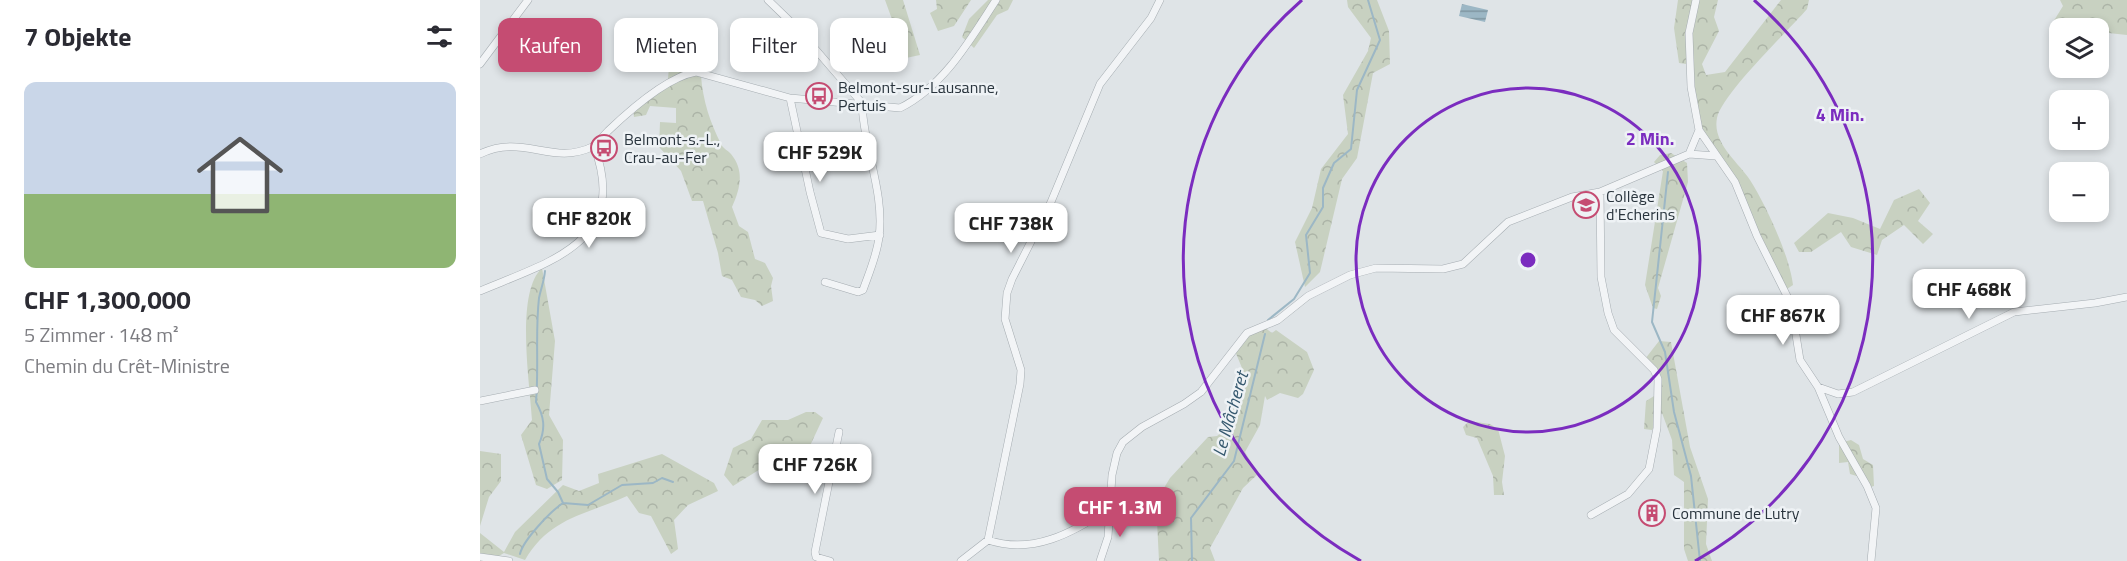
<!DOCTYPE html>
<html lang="de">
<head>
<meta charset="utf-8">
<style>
  :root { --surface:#fff; --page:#f7f7f7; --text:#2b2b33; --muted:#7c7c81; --line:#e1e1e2; --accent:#c54c72 }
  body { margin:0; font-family:"Titillium Web",sans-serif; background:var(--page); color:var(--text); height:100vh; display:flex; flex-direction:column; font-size:22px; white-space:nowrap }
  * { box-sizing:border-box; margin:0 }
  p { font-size:20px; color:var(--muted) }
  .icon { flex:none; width:33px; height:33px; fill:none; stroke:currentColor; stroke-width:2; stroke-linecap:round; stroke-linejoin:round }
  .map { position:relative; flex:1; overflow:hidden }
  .drawer { display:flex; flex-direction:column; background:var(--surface); width:480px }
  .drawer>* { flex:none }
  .hud { position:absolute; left:18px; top:18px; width:570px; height:54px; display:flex; gap:12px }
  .buttons { position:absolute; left:1569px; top:18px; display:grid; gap:12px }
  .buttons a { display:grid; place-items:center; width:60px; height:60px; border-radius:12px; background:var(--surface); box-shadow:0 3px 9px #0003; font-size:30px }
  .price { position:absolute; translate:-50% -51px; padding:0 14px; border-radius:12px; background:#fff; color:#222; font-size:20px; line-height:39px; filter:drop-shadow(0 2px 3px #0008) }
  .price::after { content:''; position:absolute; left:50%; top:36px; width:18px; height:14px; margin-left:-9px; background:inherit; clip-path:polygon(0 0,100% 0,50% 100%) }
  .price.on { background:var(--accent); color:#fff }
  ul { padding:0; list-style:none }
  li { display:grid; align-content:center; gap:12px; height:318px; padding:0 24px }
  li+li { border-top:2px solid var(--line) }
  li span { display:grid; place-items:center; height:186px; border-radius:12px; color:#555 }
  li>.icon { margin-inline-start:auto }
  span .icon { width:108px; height:108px; fill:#fffc; stroke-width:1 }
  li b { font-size:26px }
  h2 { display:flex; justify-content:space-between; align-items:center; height:72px; padding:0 24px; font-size:26px }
  .tag { padding:0 21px; border-radius:12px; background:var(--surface); box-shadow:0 3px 9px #0003; font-size:21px; line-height:54px }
  .tag.on { background:var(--accent); color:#fff }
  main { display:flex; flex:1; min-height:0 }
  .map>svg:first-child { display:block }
  .forest { fill:url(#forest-crowns) }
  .water { fill:url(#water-rules) }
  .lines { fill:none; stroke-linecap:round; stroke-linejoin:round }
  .stream { stroke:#9cb7c5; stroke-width:2 }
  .minor-casing { stroke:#a5acb1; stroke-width:8 }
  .minor { stroke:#f2f4f6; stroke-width:7 }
  .ring { fill:none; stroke:#7b2cbf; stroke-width:3 }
  .labels { text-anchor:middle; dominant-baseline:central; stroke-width:5; stroke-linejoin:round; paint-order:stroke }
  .poi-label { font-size:16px; fill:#29343d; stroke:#eef2f5; text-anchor:start }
  .water-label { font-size:18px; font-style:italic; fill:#36596f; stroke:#eef2f5 }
  .centre { fill:#7b2cbf; stroke:#eef2f5; stroke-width:3 }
  .ring-label { font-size:18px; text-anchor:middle; font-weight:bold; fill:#7b2cbf; stroke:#eef2f5; stroke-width:5; stroke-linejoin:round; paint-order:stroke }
</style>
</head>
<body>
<main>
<section class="drawer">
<h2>7 Objekte<svg class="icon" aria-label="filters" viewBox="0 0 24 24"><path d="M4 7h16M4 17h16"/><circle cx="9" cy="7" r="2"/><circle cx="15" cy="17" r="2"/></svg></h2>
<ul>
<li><span style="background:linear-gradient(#c9d6e8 60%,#8fb573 0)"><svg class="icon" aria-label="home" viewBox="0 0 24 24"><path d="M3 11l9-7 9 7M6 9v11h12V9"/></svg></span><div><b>CHF 1,300,000</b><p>5 Zimmer · 148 m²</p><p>Chemin du Crêt-Ministre</p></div></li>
</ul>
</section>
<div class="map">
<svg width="1647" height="561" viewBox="0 0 1647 561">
  <defs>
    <pattern id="forest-crowns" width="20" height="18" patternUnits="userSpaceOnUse" patternTransform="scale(1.5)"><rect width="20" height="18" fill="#c8d1c1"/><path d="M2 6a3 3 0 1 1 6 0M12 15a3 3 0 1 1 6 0" fill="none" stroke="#acb4a7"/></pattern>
    <pattern id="water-rules" width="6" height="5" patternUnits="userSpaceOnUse" patternTransform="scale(1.5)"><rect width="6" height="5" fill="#9cb7c5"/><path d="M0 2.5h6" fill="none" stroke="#7f96a1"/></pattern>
  </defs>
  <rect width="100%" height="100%" fill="#dfe4e7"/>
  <path class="forest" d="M405,0H423L440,55L426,58Z
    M456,0H491L474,26L458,31L450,13L457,9Z
    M508,0H533L528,10L517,15L494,48L482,37L489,19Z
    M867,0H897L909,31L910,64L893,73L877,158L862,179L840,272L825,287L815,242L832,208L841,169L868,134L863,95L888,51L891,38L868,7Z
    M1198,0H1213L1207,32L1206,64L1199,63L1194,28Z
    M1218,0H1238L1234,17L1239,31L1222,64L1226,75L1245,72L1301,0H1329L1327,9C1309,30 1242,94 1237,118C1232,143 1258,162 1270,180C1286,205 1310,257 1313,285L1307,289L1277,230L1257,180L1221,129L1212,88L1211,33Z
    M1580,0H1647V35L1619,32L1618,28H1580L1579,41L1570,27L1583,6Z
    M197,61L221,76C223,101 230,122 241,144C243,149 248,150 251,154C265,171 260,189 252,207L259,226L268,232L275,259L285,263L293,278L291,286L293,301L282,306L275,300L261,297L252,280L242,276L238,253L223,201H212L201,171L179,147L180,122L196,123V108L170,106L166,115L154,117L153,106L188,79L189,66Z
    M1191,153L1207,163L1208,182L1178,288L1181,296L1177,309L1173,308L1165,285L1183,171L1174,162L1180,155Z
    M1439,189L1450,203L1438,221L1453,234L1443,244L1424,225L1402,240L1397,255L1371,247L1361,232L1331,252H1319L1314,243L1348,213L1373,218L1400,229L1414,200Z
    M62,268L75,341L69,415L83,440L82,480L67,489L56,485L41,435L52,420C50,384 35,293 62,268Z
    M784,327L792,333L796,330L827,352L834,370L823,394L818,398L800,393L787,400L785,396L780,425L765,452L778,474L763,488L730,548L735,561H679L676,501L690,478L728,437L737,436L753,423V402L762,368L755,351L766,338Z
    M1179,341L1191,342L1210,447L1228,499L1226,544L1232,561H1208L1204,549V482L1194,475L1192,440L1182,413L1172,430L1164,429L1166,401L1179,393V376L1165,359Z
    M326,412H335L343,418L328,450L325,451L328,461L319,466L301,456L253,486L244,475L253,448L271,439L282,420H308Z
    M989,421L1010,424L1018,429L1025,456L1022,482L1024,495H1014L1013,476L997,438L986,435L983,427Z
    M1371,440L1379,445L1383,459L1393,465L1394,486L1386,488L1380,477L1370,474L1368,462L1359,463V443Z
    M0,451L21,454V481L9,497L0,526Z
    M182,454L234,483L238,491L208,505L194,520L198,549L191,554L171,516L159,513L147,496C106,515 70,517 45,560L24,553L12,560L0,556V533L24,552L35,532L83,485L99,491L119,483L118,474Z"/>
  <path class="water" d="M982,4L1008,10L1005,22L979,16Z"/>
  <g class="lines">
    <path class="stream" d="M1188,172L1172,322L1185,352L1194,412L1211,476L1220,561
      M65,271C64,282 61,288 59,298C55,332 59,367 56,402C64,416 66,428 59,444L67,479L78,492L83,503
      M788,320L814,299L830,273L826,235L843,207V188L854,163L871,149L877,90L900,40L888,0
      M40,554C43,540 71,511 83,503L108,505L142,485L173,483L182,478L193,482
      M712,561L711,518L754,461L785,334"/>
    <defs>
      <path id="minor" d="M288,0L317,28L382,103
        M0,64L48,0
        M310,98L330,192L341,233L368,239L400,235
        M1219,130L1255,182L1277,236L1311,304L1320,360L1338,387L1359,437L1387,486L1396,508L1391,561
        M0,154C43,133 72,166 112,147C118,143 123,136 128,131C150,110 187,77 216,72L310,98L420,108C464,86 490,40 516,0
        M1209,154L1236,156
        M345,282L378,292L383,290C389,273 397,255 399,237C405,192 383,147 382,103
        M0,291C71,261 150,242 114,146
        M1338,387L1358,394L1373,392L1534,312L1615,303L1647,297
        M0,401L55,390
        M1111,515L1148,494L1169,469L1177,428L1178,379L1174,370L1134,330L1128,313L1121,277L1120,192
        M508,540L540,384L541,370L525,319L527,293L532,279L571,202L620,84L671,18L680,0
        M0,557L29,561
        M350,561L336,557L335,552L359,432
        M481,561L508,540C552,555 593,533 628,509
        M620,561L628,537L632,475L637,453L643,442L662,427L704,404L721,392L767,333L798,320L828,296L870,275L896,268L963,269L983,264L1028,222L1092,197L1120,192L1209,154L1219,130L1211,87L1209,33L1216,0"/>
    </defs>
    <use href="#minor" class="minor-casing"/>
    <use href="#minor" class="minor"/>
  </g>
  <g class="ring">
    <circle cx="1048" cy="260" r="172"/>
    <path d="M881 561A344 344 0 0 1 822 0M1274 0A344 344 0 0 1 1215 561"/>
  </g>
  <defs>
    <symbol id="bus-ring" viewBox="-11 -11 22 22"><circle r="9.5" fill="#eef2f5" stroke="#c54c72" stroke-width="1.5"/><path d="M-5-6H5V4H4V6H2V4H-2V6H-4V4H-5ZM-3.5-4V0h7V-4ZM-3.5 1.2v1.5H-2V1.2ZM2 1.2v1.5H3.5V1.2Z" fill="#c54c72"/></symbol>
    <symbol id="school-ring" viewBox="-11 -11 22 22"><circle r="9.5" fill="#eef2f5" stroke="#c54c72" stroke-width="1.5"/><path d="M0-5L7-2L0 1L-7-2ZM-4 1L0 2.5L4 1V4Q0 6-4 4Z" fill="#c54c72"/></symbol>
    <symbol id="building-ring" viewBox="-11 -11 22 22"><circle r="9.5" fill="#eef2f5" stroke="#c54c72" stroke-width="1.5"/><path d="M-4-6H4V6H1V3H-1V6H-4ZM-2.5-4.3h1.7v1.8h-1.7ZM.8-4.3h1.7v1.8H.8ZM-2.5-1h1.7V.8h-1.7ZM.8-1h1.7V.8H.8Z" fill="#c54c72"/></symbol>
  </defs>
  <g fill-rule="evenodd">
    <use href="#bus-ring" x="324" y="81" width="30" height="30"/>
    <use href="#bus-ring" x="109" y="133" width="30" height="30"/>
    <use href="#school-ring" x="1091" y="190" width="30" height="30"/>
    <use href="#building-ring" x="1157" y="498" width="30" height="30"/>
  </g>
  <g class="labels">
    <g class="poi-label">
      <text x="358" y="87">Belmont-sur-Lausanne,<tspan x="358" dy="18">Pertuis</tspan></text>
      <text x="144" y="139">Belmont-s.-L.,<tspan x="144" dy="18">Crau-au-Fer</tspan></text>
      <text x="1126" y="196">Collège<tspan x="1126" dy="18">d'Echerins</tspan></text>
      <text x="1192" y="513">Commune de Lutry</text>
    </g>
    <g class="water-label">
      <text transform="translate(750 414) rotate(-74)">Le Mâcheret</text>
    </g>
  </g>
  <circle cx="1048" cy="260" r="9" class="centre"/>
  <g class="ring-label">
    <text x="1360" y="121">4 Min.</text>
    <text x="1170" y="145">2 Min.</text>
  </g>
</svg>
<div class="buttons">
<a><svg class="icon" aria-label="layers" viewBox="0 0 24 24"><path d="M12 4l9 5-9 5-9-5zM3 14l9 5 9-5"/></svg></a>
<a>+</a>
<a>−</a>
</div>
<b class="price" style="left:340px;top:183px">CHF 529K</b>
<b class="price" style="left:109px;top:249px">CHF 820K</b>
<b class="price" style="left:531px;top:254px">CHF 738K</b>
<b class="price" style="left:1489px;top:320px">CHF 468K</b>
<b class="price" style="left:1303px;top:346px">CHF 867K</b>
<b class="price" style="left:335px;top:495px">CHF 726K</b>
<b class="price on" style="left:640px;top:538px">CHF 1.3M</b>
<div class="hud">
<a class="tag on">Kaufen</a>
<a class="tag">Mieten</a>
<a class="tag">Filter</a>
<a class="tag">Neu</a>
</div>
</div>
</main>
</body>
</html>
